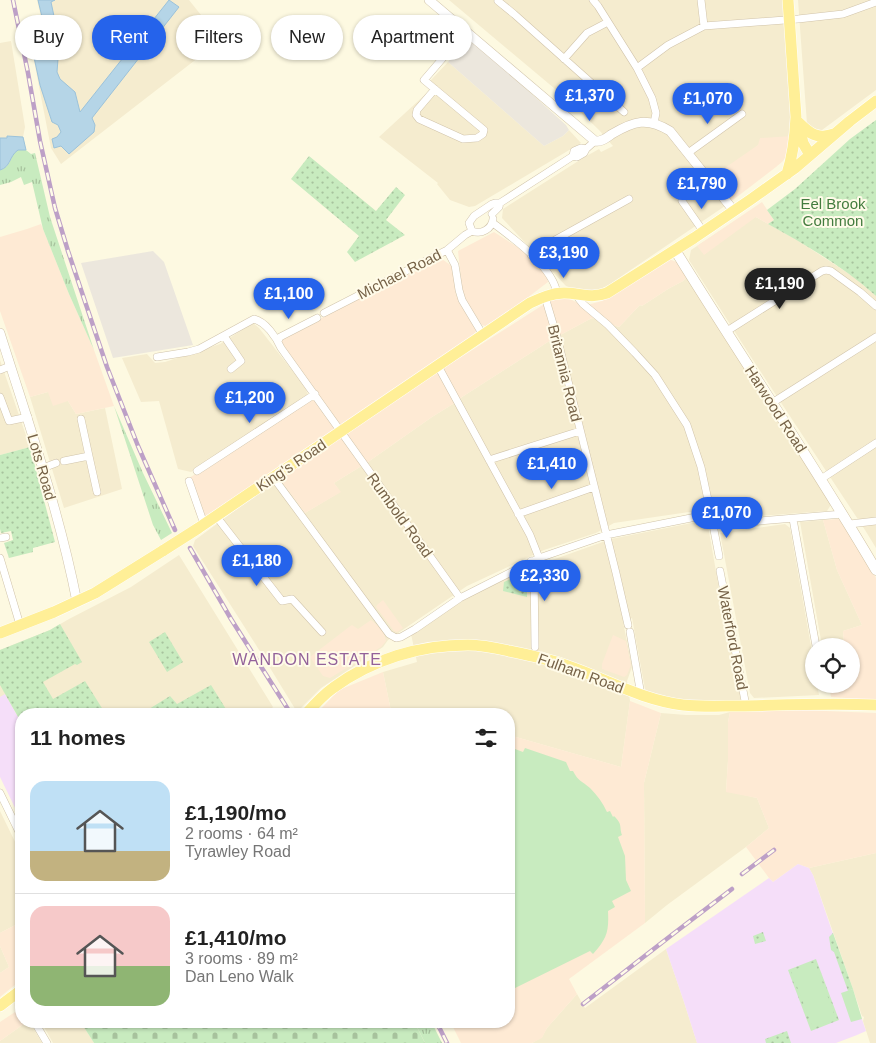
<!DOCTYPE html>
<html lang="en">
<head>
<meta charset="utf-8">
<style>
  :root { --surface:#fff; --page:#f6f6f6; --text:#222; --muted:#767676; --line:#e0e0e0; --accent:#2563eb }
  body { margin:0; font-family:Arial,sans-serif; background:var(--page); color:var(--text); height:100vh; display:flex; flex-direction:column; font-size:19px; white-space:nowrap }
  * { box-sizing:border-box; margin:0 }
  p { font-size:16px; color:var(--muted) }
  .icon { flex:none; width:28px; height:28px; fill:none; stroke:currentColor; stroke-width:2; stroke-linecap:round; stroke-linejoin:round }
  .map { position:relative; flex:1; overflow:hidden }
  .side { position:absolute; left:15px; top:708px; width:500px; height:320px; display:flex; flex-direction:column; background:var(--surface); border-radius:20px; box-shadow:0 1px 4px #0004 }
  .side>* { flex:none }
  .top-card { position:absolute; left:15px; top:15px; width:500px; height:45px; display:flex; gap:10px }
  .buttons { position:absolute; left:805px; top:638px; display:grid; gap:10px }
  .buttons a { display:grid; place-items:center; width:55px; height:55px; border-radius:50%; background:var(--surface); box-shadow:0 1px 4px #0004; font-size:25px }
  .price { position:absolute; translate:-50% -42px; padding:0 11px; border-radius:18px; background:var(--accent); color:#fff; font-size:16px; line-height:32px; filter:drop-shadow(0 1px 2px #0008) }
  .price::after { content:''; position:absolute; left:50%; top:30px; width:15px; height:11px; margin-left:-8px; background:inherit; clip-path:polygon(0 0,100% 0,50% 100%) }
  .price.selected { background:#222; color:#fff }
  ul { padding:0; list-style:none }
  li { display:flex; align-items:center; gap:15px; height:125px; padding:0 15px }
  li+li { border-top:1px solid var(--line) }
  li span { display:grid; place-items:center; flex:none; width:140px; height:100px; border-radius:15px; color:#555 }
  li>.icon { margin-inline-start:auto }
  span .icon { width:60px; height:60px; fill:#fffc; stroke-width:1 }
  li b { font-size:21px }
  h2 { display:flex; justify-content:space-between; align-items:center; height:60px; padding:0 15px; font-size:21px }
  .tag { padding:0 18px; border-radius:22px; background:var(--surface); box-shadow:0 1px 4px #0004; font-size:18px; line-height:45px }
  .tag.selected { background:var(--accent); color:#fff }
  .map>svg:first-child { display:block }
  .residential { fill:#f5eccf }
  .commercial { fill:#feead4 }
  .industrial { fill:#ece7dd }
  .education { fill:#f5def9 }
  .grass { fill:url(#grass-tufts) }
  .cemetery { fill:url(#cemetery-stones) }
  .park { fill:url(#park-dots) }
  .pitch { fill:#c8ebbf }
  .water { fill:#b5d5e7; stroke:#9bc2da }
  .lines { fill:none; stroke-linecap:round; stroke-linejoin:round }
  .minor-casing { stroke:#d1c4ab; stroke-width:8 }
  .tertiary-casing { stroke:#d1c4ab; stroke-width:10 }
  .secondary-casing { stroke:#d2c3a5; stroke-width:11 }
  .primary-casing { stroke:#fff; stroke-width:12 }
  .minor { stroke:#fff; stroke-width:7 }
  .tertiary { stroke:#fff; stroke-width:9 }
  .secondary { stroke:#fff; stroke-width:10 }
  .primary { stroke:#ffef97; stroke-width:11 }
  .rail-casing { stroke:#bda0c7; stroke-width:4.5 }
  .rail { stroke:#fffbe9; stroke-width:2.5; stroke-dasharray:8; stroke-linecap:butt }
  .primary-bridge-casing { stroke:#fff; stroke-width:12; stroke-linecap:butt }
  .primary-bridge { stroke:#ffef97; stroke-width:11 }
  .labels { text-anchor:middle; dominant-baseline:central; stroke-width:4; stroke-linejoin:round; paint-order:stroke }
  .park-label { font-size:15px; fill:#437c3e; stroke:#fffbe9 }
  .street-label { font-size:15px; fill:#766247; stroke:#fffbe9 }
  .neighbourhood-label { font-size:16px; letter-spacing:1px; fill:#93629a; stroke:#fffbe9 }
</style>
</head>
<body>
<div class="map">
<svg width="876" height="1043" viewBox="0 0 876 1043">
  <defs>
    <pattern id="grass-tufts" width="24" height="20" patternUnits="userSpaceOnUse" patternTransform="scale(1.25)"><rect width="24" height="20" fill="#c8ebbf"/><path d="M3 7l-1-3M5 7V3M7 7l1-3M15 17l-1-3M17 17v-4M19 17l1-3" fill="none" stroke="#a7c29d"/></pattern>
    <pattern id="cemetery-stones" width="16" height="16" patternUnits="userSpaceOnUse" patternTransform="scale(1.25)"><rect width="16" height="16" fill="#c8ebbf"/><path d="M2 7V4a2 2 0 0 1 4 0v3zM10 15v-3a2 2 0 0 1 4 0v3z" fill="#a7c29d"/></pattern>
    <pattern id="park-dots" width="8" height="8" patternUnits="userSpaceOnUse" patternTransform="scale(1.25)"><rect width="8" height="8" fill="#c8ebbf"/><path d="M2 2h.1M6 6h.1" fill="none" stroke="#a7c29d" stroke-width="1.8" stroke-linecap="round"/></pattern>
  </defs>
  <rect width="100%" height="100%" fill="#fdf9e1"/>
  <path class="residential" d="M37,0H189L221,40L61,164L51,148L28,30L42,21Z
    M449,0H783L792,136L758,145L725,206L610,284L597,291H581L566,286L502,218L503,209L583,158L599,149L601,152L613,146L599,130L567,99Z
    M798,0H876V90L822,130L814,129L807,124Z
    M11,41L25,127L23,137L8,136L7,138H0V43Z
    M448,62L544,146L563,136L569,130L581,143L475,206L469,207L450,200L437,184L438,183L379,137L429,91L431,80Z
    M750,211L754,216L797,240L854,277L876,296V548L865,530L751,357L689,260L691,250Z
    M688,276L832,503L827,511L720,519L715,513L689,512L614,523L596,533L544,550L467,586L388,640L383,647L321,688L297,712L256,645L193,546L195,540L271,484L282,482L305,513L340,492L334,483L368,462L432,417L453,404L462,397L551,340L592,318L619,327L640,305L642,306L668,289L683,281Z
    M253,323L259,328L305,387L308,395L191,472L178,469L159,401L141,402L122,358L147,354L155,363L165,362L220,344Z
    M0,360L30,447L0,455Z
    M48,392L68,401L76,414L105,408L122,489L64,508L30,397Z
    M707,520L721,600L742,697L739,702L691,703L651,695L645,689L632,618L623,622L632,667L627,681L630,701L621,767L509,735V714H384L391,711L383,672L417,662L411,634L475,593L527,569L611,539Z
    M823,520L837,570L862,625L843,631L844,646H822L800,522Z
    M785,524L790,528L814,663V684H817L819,695L754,698L750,693L720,533Z
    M179,555L273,707L271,709L275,714H21V722L5,695L0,697V650L50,630L69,619L131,587Z
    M730,712L728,722V760L726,791L757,798L769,828L746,847L667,905L645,923L644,783L661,713L686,715H719Z
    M0,811L21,854V922L0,933Z
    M876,853V1043H870L863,1021L864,1017L862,1016L853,989L813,875L809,868Z
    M0,946L9,967L0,973Z
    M666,949L684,1002L697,1043H532L542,1037L547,1028L577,994L585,1008Z
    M28,1021H29L42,1043H0V1041Z
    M55,1021H80L94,1043H53L44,1027Z"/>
  <path class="commercial" d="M792,136L787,155L783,161L776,167L725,206L706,181L758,145L760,138Z
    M762,202L774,220L768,224L756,217L704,255L697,246Z
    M41,224L69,294L94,350L114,406L76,414L68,401L53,406L48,392L30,397L0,311V237L27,229Z
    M494,232L527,253L545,272L548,282L489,327L482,325L463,297L458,251Z
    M666,258L679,263L688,276L683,281L668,289L642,306L640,305L619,327L592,318L551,340L462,397L453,404L432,417L368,462L334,483L341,492L305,513L282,482L283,476L392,401L557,296L572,300L583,306L602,301Z
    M442,259L453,267L456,295L477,329L473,337L343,425L337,424L282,345V339L363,296Z
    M311,400L316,401L335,427L333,432L204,517L196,514L186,480Z
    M838,519L844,523L876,578V700L831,697L829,684H851V646H844L843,631L862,625L837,570L823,520Z
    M383,600L403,628L397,632L394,631L376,607L377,605Z
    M371,620L383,630L386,641L381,647L330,678L323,676L310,657L349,627L352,625L358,629Z
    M613,635L626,641L631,665L627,675L624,677L602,669V664Z
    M383,672L391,711L384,714H316L339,690Z
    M630,701L661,713L644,783L645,923L569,979L577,994L547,1028L542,1038L532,1043H461L450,1021H509V735L621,767Z
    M801,710L876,713V853L809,868L798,864L773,882L769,878L746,847L769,828L757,798L726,792L728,760V722L730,712Z
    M21,922V980L0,997V973L9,967L0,946V933Z
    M21,1008V1021H28L0,1041V1022Z"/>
  <path class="industrial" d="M467,37L470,38L566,125L569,130L563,136L544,146L448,62Z
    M153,251L164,262L193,345L113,358L81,263Z"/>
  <path class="education" d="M5,694L21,722V820L0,777V697Z
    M798,864L809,868L813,875L866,1031L857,1035L836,1043H697L684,1002L666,949L769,878L773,882Z"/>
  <path class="grass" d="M21,149L26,150L31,154L35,153L50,217L94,350L69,294L43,229L32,182L24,185L21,177L11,182L0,185V170C14,166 8,152 21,149Z
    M114,406L143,473L172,533L161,540L153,525Z
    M414,1021H431L442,1043H425Z"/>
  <path class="cemetery" d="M80,1021H414L425,1043H94Z"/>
  <path class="park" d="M876,120V296C844,267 806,245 768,224L774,220L767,210L795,189L850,139Z
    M309,156L376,211L396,187L405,195L386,220L405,235L355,262L347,252L359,236L291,179Z
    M30,447L55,542L33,548V552L9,558L4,543L13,540L11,531L1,533L0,529V455Z
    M527,571V597L503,591L504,582Z
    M60,624L82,662L77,665L75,664L43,682L53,699L85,681L105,713L21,714V722L0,685V650L50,630Z
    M165,632L183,662L167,672L149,642Z
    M211,685L229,714H141L170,696L177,704Z
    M763,932L766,941L755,944L753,936Z
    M833,933L853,989L848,991L834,952L831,950L829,937Z
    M816,959L839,1020L811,1031L788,970Z
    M787,1031L791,1043H766L765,1039Z"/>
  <path class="pitch" d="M525,748L566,762L570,771H573C578,781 582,781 590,788C597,795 603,803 607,812L610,811L613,817L614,816C623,825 619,826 622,835L618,837L625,856L626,880L631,891L612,901L615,907L608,911C609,932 607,938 593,954L590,951L509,991V750L515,749L523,752Z
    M815,962L836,1019L813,1028L791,971Z
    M853,989L862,1019L851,1022L841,993Z"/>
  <path class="water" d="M38,0H55L51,2L62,54L58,59L57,72L60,79L75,92L80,112L169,0L179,7L92,118L95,125L94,132L69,154L61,146L54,148L52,139L57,137L61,132L58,125L52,122L40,85L32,48L44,45L46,34Z
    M7,136L23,137L26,150H18C9,156 11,167 0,170V138H7Z"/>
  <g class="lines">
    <defs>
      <path id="minor" d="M593,0L598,6L637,68L652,98L656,113L654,123
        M701,0L704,26
        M498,1L514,14L624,112
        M564,59L587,33L608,22
        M637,68L668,45L704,26L798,19L843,14L876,2
        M435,89L417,110L416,115L419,119L463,139L477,138L483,134L484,130L424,80L466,31
        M688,153L742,114
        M573,156L577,157L584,153L586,149L595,141
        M682,201L703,231
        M492,214L499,207L500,203L573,156L574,151L581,148L586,149
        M493,223C514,239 552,266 557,293
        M472,231L469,223L474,216L492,204L495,203H500
        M472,231C481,235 492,229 493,219
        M447,250L455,265L459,290L462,300L483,335
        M531,255L546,245L629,199
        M576,294L579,299L583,304L608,325L635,353L655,375L687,425L701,467L711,514
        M545,297L557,337L616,573L628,625
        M324,313L447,250L465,235L472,231
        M727,331L822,271L826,270L831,271L860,292L876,306
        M224,336L241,361L231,369
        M278,341L280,337L317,318
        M157,357L188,352L199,349L254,319C266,322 276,337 281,348L460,598
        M438,366L530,535L539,558
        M0,370L10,366
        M0,397L9,421L28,417
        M772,403L876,337
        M89,456L97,492
        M489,460L580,431
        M64,461L89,456L81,419
        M43,468L56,463
        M197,471L315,394
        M273,477L389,634L396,638L401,637L415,629L460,598L539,558L606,535L711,514L713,525L843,514
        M821,479L876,443
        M189,481L204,524
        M518,514L594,487
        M216,516L282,601L292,599L322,632
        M793,519L816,646
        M850,524L876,521
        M713,525L719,556
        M0,538L6,537
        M0,558L20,625
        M531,561L534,567L535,647
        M720,571L746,706
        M630,632L641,695
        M0,793L21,836
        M34,1021L47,1043"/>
      <path id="tertiary" d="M429,0L595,141C602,142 606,138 612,134C634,121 647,117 670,131L734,211
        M0,333C28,422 59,510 77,602"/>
      <path id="secondary" d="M675,250C741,357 812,461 876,570"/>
      <path id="primary" d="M798,122C809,133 817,140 834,134
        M799,126L803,143L810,155
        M787,174C793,155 795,137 796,117L788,0
        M197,529L530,303C541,298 552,293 564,293C580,293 590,299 607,293L694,238L750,200L795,168L850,121L876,101
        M0,633L54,612L95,593L164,550
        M306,714C314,705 323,695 333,688C372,659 420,645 468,645C482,645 496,648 509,651C529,655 549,659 568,666C606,679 642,700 683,705C701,707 721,706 740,706C785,705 830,703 876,705
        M0,1006L21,990"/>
    </defs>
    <use href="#minor" class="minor-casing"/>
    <use href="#tertiary" class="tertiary-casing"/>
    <use href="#secondary" class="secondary-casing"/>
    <use href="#primary" class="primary-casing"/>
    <use href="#minor" class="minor"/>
    <use href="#tertiary" class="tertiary"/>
    <use href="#secondary" class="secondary"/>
    <use href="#primary" class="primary"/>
    <defs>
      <path id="rail" d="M13,0L28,73L40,141L55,208L68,251L107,367L138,446L175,530
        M190,548L231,619L291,714
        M742,874L774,850
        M583,1004L673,934L732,889
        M436,1021L447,1043"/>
    </defs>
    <use href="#rail" class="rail-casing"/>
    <use href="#rail" class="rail"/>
    <defs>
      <path id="primary-bridge" d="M164,550L197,529"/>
    </defs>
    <use href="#primary-bridge" class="primary-bridge-casing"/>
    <use href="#primary-bridge" class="primary-bridge"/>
  </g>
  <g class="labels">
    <g class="park-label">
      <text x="833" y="203">Eel Brook<tspan x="833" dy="17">Common</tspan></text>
    </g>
    <g class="street-label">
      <text transform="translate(399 274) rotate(-27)">Michael Road</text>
      <text transform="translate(565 373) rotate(76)">Britannia Road</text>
      <text transform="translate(776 409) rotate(57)">Harwood Road</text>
      <text transform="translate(291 465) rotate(-34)">King's Road</text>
      <text transform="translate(42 467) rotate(74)">Lots Road</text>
      <text transform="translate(400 515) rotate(54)">Rumbold Road</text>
      <text transform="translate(733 638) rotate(79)">Waterford Road</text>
      <text transform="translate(581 673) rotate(20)">Fulham Road</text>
    </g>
    <g class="neighbourhood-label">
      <text x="307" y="659">WANDON ESTATE</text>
    </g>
  </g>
</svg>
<div class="buttons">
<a><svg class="icon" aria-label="locate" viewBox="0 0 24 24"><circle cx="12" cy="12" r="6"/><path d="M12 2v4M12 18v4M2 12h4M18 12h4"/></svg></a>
</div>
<b class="price" style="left:590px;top:122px">£1,370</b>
<b class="price" style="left:708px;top:125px">£1,070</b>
<b class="price" style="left:702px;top:210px">£1,790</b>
<b class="price" style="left:564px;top:279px">£3,190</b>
<b class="price selected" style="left:780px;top:310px">£1,190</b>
<b class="price" style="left:289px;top:320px">£1,100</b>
<b class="price" style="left:250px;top:424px">£1,200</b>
<b class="price" style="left:552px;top:490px">£1,410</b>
<b class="price" style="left:727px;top:539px">£1,070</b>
<b class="price" style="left:257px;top:587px">£1,180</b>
<b class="price" style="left:545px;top:602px">£2,330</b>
<div class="top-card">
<a class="tag">Buy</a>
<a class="tag selected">Rent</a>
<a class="tag">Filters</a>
<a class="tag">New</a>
<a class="tag">Apartment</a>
</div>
<section class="side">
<h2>11 homes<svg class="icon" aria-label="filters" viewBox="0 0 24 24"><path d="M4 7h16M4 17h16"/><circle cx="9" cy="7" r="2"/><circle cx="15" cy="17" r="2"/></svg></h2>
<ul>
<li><span style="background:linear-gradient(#bfe0f5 70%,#c2b280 0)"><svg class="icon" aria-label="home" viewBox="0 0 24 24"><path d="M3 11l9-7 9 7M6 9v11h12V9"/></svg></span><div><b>£1,190/mo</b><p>2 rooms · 64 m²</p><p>Tyrawley Road</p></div></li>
<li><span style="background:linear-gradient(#f6c9c9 60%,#8fb573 0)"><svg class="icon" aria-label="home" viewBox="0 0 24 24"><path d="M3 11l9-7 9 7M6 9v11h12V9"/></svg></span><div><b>£1,410/mo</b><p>3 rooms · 89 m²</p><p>Dan Leno Walk</p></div></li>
</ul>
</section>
</div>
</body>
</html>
